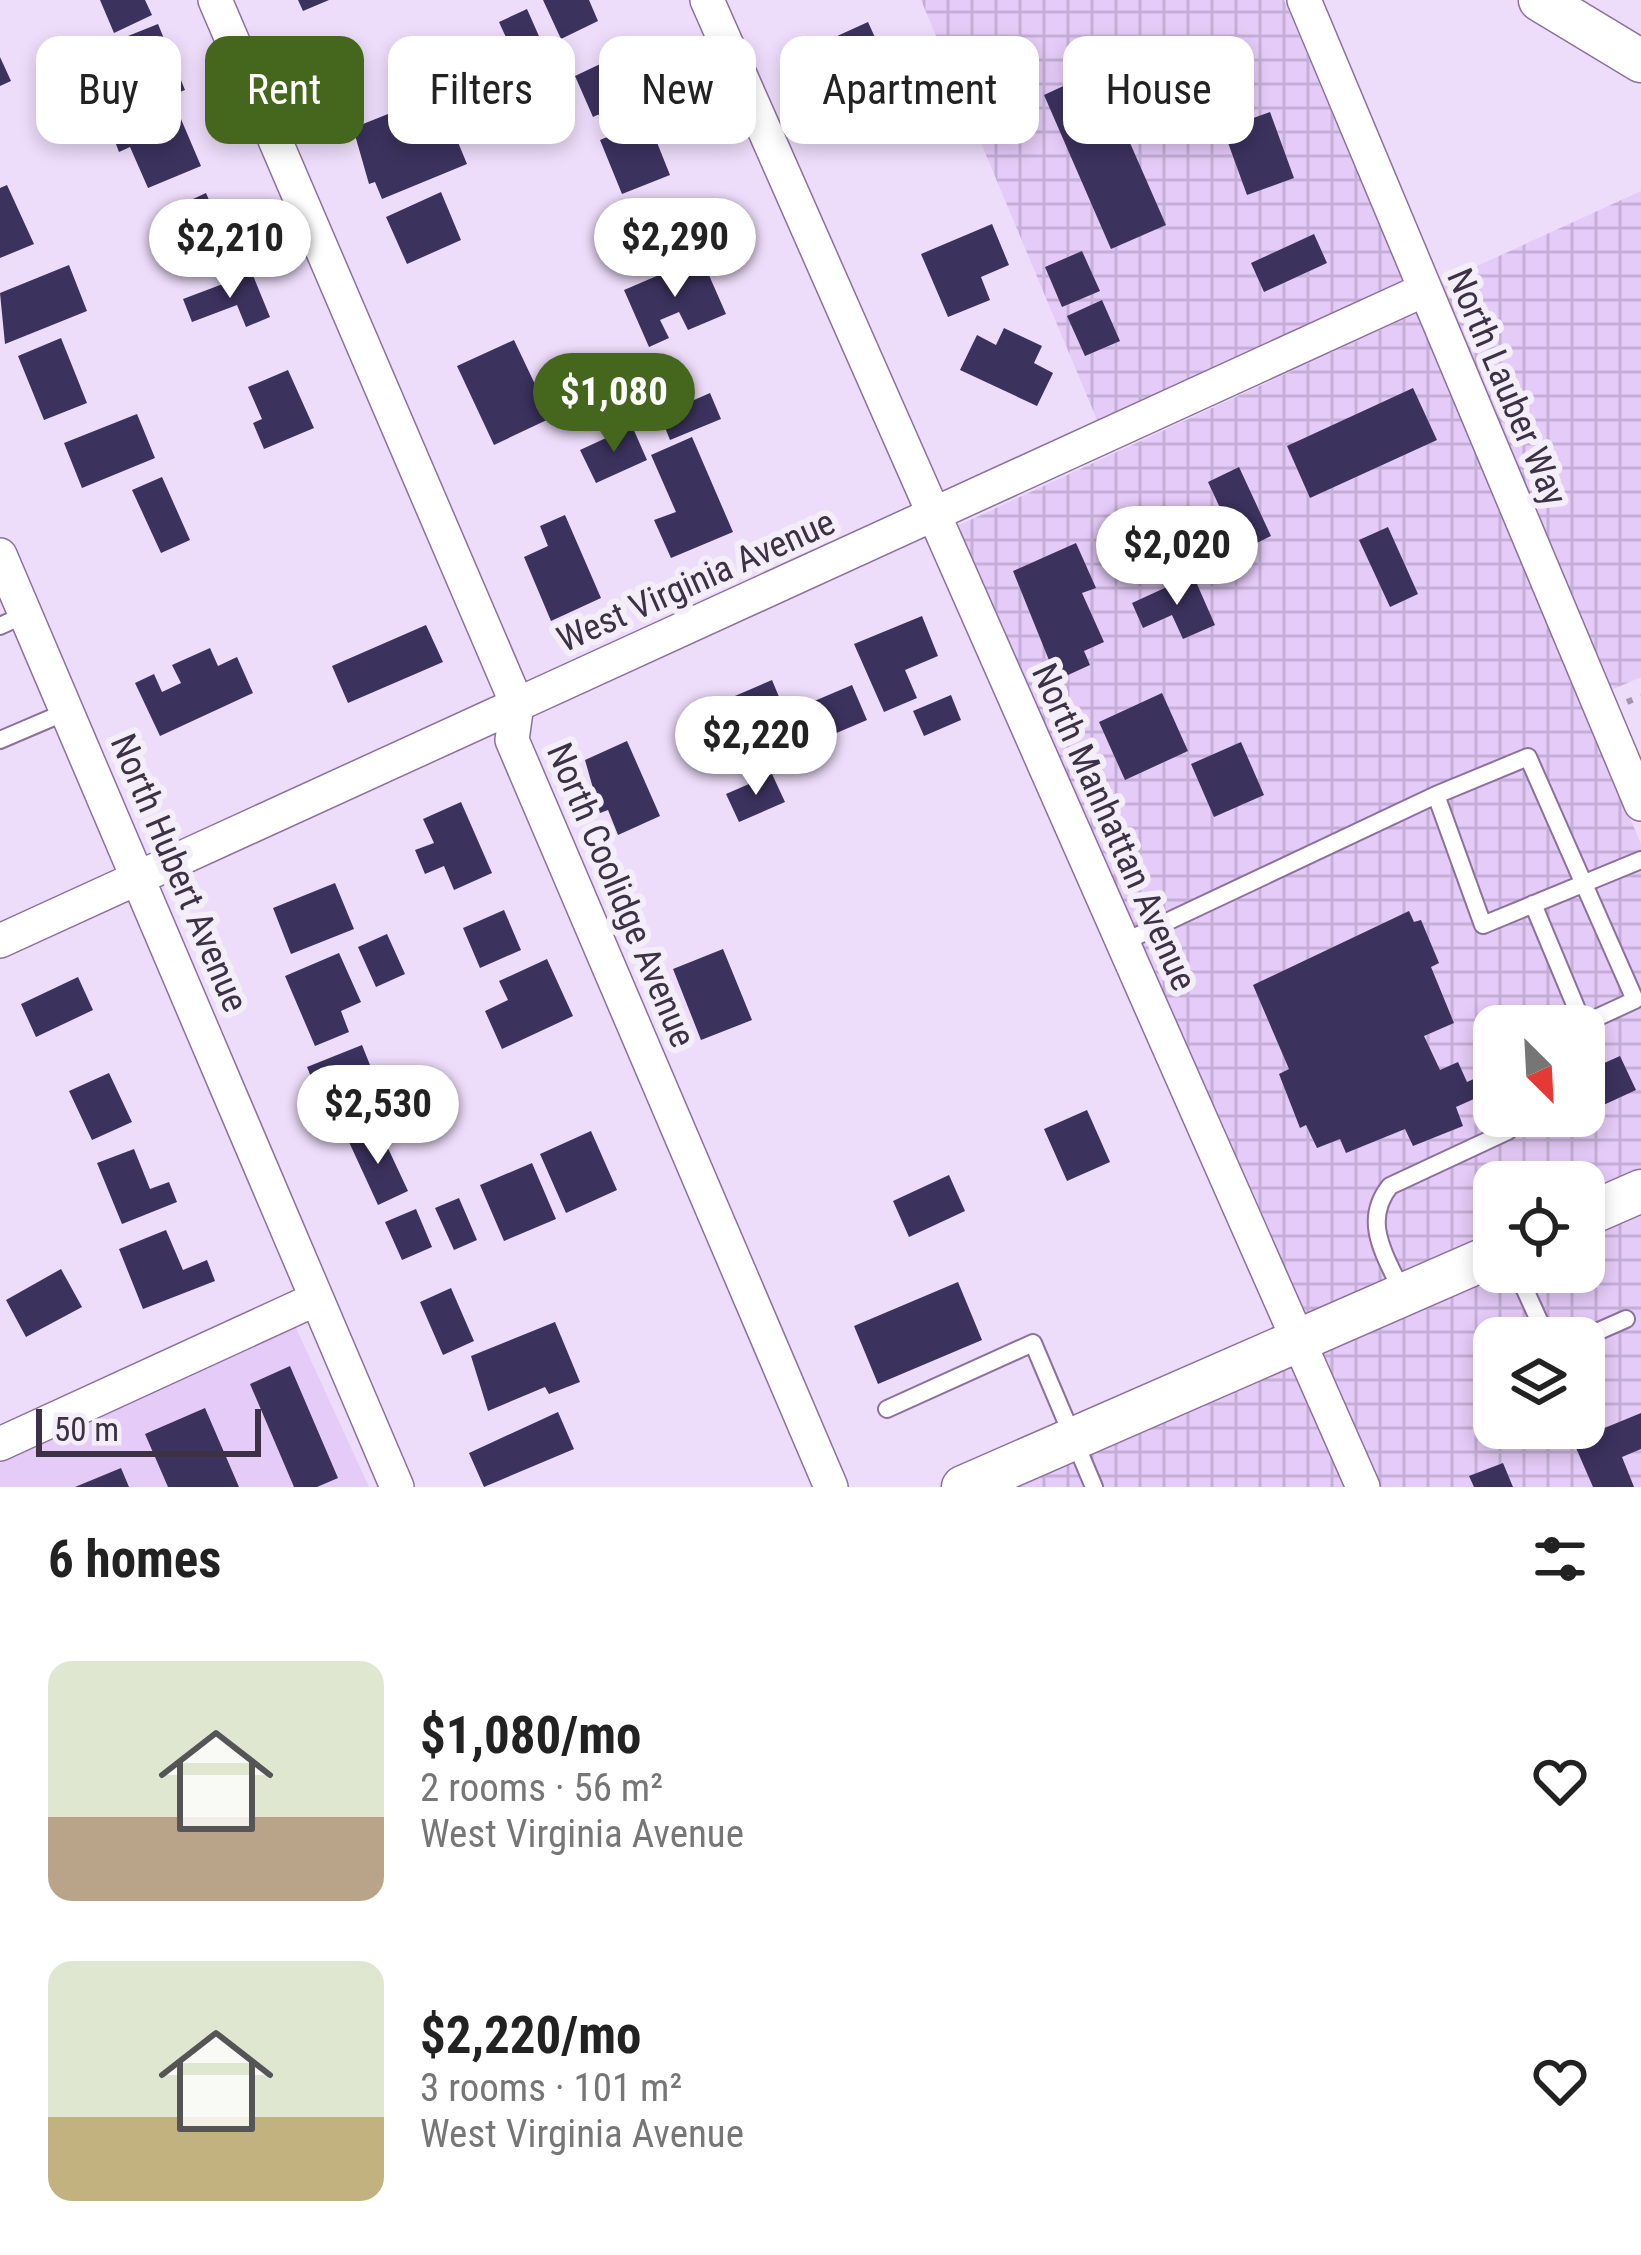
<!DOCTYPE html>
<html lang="en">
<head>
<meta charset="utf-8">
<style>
  :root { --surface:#fff; --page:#f2f2f2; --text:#222; --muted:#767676; --accent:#44661d }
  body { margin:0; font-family:"Roboto Condensed",sans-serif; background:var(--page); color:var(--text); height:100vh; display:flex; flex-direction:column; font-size:45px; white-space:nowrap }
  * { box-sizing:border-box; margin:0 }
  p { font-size:39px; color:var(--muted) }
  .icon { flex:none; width:66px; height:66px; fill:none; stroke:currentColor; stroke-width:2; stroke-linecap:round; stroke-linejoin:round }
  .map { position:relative; height:1487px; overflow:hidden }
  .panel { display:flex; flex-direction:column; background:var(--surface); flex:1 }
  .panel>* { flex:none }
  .banner { position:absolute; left:36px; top:36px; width:1569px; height:108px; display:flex; gap:24px }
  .needle { width:78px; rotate:156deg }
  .buttons { position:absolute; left:1473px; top:1005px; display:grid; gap:24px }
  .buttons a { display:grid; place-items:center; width:132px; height:132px; border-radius:24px; background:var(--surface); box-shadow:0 6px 18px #0003; font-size:60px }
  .scale { position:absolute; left:36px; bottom:30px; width:225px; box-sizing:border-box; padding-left:12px; border:6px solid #3d3145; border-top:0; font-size:33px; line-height:42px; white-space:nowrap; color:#3d3145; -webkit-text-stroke:9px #f4eef8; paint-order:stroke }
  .price { position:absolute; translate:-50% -102px; padding:0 27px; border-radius:42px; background:#fff; color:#222; font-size:39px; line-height:78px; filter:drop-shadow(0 3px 6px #0008) }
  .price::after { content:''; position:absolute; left:50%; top:72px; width:36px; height:27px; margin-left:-18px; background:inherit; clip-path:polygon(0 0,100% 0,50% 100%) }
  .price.active { background:var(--accent); color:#fff }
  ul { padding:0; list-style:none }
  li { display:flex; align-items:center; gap:36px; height:300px; padding:0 48px }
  li span { display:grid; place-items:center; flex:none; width:336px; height:240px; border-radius:24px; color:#555 }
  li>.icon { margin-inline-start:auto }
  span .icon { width:144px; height:144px; fill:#fffc; stroke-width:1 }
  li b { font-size:51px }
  h2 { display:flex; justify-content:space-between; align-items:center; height:144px; padding:0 48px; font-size:51px }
  .chip { padding:0 42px; border-radius:24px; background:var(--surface); box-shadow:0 6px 18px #0003; font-size:42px; line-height:108px }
  .chip.active { background:var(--accent); color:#fff }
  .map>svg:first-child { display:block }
  .built { fill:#e5cbf8 }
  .industrial { fill:url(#industrial-grid); fill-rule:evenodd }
  .building { fill:#3b325e }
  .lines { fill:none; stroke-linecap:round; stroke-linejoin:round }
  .service-casing { stroke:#8c719e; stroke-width:20 }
  .minor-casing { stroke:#8c719e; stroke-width:36 }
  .tertiary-casing { stroke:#8c719e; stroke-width:45 }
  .path { stroke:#a496af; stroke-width:6; stroke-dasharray:6 9; stroke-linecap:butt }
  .service { stroke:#fff; stroke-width:16 }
  .minor { stroke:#fff; stroke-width:33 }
  .tertiary { stroke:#fff; stroke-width:42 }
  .labels { text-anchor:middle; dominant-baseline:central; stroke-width:12; stroke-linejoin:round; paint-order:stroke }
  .street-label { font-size:36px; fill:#3d3145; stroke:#f4eef8 }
</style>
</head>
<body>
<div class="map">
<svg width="1641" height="1487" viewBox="0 0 1641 1487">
  <defs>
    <pattern id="industrial-grid" width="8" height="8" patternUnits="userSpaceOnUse" patternTransform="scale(3)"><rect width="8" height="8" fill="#e5cbf8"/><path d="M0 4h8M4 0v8" fill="none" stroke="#c5afd6"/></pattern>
  </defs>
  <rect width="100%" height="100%" fill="#eddcfa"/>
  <path class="built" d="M296,1328L369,1487H0V1463Z"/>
  <path class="industrial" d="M921,0H1284L1403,281L1098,422Z
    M1641,191V677L1609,691L1438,284Z
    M1417,313L1641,844V1171L1584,1196V1182H1494V1235L1304,1317L955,527ZM1494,1026H1584V1116H1494Z
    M1641,1210V1487H1380L1319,1349L1498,1272H1584V1235ZM1494,1338H1584V1428H1494Z
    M1290,1362L1346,1487H1008Z"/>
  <path class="building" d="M100,0H145L152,15L114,33Z
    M298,0H329L303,11Z
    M543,0H589L598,21L561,39Z
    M527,9L542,43L514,55L499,22Z
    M868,22L907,108L874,123L835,37Z
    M158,24L185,90L104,122L87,78L127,62L118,40Z
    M1173,37L1201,108L1158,125L1129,54Z
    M0,57L11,81L0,86Z
    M615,57L633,99L593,117L575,76Z
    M1098,70L1166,225L1111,249L1044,95Z
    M438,94L467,164L382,199L375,182L369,184L353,128Z
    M175,105L201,166L148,188L130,147L119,152L111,131Z
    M1270,112L1294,178L1247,195L1223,129Z
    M648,120L670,175L622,194L600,140Z
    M7,185L34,244L0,258V188Z
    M441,192L461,240L407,264L386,217Z
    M206,193L232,253L182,274L156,216Z
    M992,224L1009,265L981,277L990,300L948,317L921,254Z
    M1314,234L1327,263L1264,292L1251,263Z
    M1082,251L1100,291L1062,307L1045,267Z
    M701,257L726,314L688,330L679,312L660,320L669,338L649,347L624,290Z
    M69,265L87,311L5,344L0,293Z
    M252,273L270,317L246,327L237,305L192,322L183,299Z
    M1102,300L1120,341L1085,356L1067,316Z
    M1004,328L1042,346L1034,363L1053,373L1037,406L960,370L977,335L996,345Z
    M61,338L87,403L44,420L18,356Z
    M514,340L551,418L494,445L457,366Z
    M288,370L314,428L264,449L253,423L262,419L248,387Z
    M1413,388L1437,440L1310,498L1287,446Z
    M710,393L721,419L670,440L660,415Z
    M137,414L155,458L82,488L64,443Z
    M632,426L647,460L596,483L580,450Z
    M692,437L733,532L671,558L654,520L676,512L651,455Z
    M1239,467L1271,536L1240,551L1208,482Z
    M162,477L190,540L161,553L132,490Z
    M565,515L601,598L551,621L524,557L548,546L540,526Z
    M1388,527L1418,594L1390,607L1359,540Z
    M1076,543L1096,588L1082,593L1104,642L1084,651L1090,665L1057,680L1013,571Z
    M1193,575L1215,625L1183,639L1172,615L1143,628L1132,603Z
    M922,616L938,656L905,670L917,698L884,712L854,644Z
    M426,625L443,662L348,703L332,666Z
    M210,648L218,666L237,657L253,693L160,736L135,683L154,674L162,692L181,683L172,665Z
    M772,680L782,704L760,713L771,737L707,764L686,717Z
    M852,685L867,720L820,740L805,705Z
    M1162,693L1188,751L1125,780L1099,722Z
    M951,695L961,720L924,736L913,711Z
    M627,741L660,816L618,835L608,810L600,813L585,760Z
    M1241,742L1264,795L1214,817L1191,764Z
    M772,774L785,802L739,822L726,794Z
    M461,802L492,873L454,890L444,866L425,874L415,850L434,843L423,819Z
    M335,883L354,929L291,954L273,908Z
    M504,910L521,950L480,968L463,928Z
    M1409,911L1414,922L1421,920L1439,963L1431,967L1454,1023L1424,1036L1440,1070L1458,1062L1467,1082L1494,1070V1090L1456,1107L1463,1126L1413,1146L1405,1129L1346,1153L1340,1139L1317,1148L1306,1125L1300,1128L1279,1074L1289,1069L1253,985Z
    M387,934L405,974L376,987L358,947Z
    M723,949L752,1020L701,1040L673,969Z
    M339,953L361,1002L341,1011L349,1032L315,1046L285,976Z
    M547,959L573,1016L502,1049L485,1011L508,1000L499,981Z
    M78,977L93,1010L36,1037L21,1004Z
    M362,1045L386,1105L331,1126L307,1067Z
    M1620,1056L1636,1090L1584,1114V1072Z
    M109,1073L132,1122L92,1140L69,1091Z
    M1087,1110L1110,1162L1067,1181L1044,1129Z
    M1550,1116H1579L1555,1127Z
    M379,1129L408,1191L378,1205L349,1142Z
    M591,1131L617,1190L566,1213L540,1154Z
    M134,1149L150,1189L169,1182L177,1202L122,1224L97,1163Z
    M532,1163L556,1219L504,1241L480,1185Z
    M949,1175L965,1211L909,1237L893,1201Z
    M459,1198L477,1240L454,1250L435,1208Z
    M416,1209L432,1247L402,1260L385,1222Z
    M166,1230L183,1270L207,1260L215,1281L143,1309L119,1249Z
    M61,1269L82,1307L26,1337L6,1300Z
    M958,1282L982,1340L878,1384L854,1326Z
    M451,1288L474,1341L443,1355L420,1302Z
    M555,1322L580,1382L549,1394L545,1387L488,1411L471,1356Z
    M290,1366L338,1478L317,1487H294L250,1384Z
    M205,1408L239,1487H168L145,1434Z
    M558,1412L574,1449L484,1487L469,1453Z
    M1641,1413V1449L1622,1457L1634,1487H1593L1573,1441Z
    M1503,1463L1513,1487H1474L1469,1476Z
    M121,1468L129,1487H75Z"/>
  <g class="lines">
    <defs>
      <path id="service" d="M0,626L26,614
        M0,740L68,711
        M1436,795L1528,757L1635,1000L1583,1024L1533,904
        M1122,943L1436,795L1483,925L1641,860
        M1517,1272L1547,1338
        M1403,1294C1386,1256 1361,1222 1390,1186L1508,1131
        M1583,1338L1626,1319
        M887,1409L1033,1343L1094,1487"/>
      <path id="minor" d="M215,0L517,704L512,740L831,1487
        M707,0L1363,1487
        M1304,0L1641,804
        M0,555L397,1487
        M0,941L1424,290
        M0,1444L316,1299"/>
      <path id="tertiary" d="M1540,0L1641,61
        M1584,1216L1641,1191
        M963,1487L1494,1255"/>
    </defs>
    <use href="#service" class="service-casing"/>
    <use href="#minor" class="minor-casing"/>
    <use href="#tertiary" class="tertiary-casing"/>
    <path class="path" d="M1627,702L1641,696"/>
    <use href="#service" class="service"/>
    <use href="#minor" class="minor"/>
    <use href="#tertiary" class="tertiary"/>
  </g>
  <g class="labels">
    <g class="street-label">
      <text transform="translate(1507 387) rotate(67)">North Lauber Way</text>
      <text transform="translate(696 581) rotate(-24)">West Virginia Avenue</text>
      <text transform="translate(1114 827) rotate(66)">North Manhattan Avenue</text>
      <text transform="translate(179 873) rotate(67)">North Hubert Avenue</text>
      <text transform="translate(621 895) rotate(67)">North Coolidge Avenue</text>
    </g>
  </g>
</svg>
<div class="buttons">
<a><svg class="needle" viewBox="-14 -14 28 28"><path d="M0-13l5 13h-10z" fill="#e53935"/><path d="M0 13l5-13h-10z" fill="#767676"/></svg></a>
<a><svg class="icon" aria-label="locate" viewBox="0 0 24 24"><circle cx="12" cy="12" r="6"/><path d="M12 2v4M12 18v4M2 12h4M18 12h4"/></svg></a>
<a><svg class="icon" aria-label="layers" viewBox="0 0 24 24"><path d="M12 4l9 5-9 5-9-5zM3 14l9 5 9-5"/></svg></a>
</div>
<div class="scale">50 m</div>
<b class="price" style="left:675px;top:300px">$2,290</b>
<b class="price" style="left:230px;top:301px">$2,210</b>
<b class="price active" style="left:614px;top:455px">$1,080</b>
<b class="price" style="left:1177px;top:608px">$2,020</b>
<b class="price" style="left:756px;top:798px">$2,220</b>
<b class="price" style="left:378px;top:1167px">$2,530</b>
<div class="banner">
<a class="chip">Buy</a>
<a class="chip active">Rent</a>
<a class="chip">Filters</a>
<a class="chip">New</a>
<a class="chip">Apartment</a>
<a class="chip">House</a>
</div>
</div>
<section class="panel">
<h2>6 homes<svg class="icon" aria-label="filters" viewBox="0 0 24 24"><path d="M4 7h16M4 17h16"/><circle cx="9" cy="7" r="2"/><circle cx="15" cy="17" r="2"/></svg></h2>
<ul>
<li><span style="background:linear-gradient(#dfe7d0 65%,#b9a48a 0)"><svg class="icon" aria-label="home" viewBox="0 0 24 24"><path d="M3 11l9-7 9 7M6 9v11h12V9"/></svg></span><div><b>$1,080/mo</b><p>2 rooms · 56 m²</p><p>West Virginia Avenue</p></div><svg class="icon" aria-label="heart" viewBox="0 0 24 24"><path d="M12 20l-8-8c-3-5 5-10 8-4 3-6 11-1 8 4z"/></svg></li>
<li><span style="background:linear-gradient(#dfe7d0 65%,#c2b280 0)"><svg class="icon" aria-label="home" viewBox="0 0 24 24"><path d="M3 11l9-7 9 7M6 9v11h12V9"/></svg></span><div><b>$2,220/mo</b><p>3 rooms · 101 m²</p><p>West Virginia Avenue</p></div><svg class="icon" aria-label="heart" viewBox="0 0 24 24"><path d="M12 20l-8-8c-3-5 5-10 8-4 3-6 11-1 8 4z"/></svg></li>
</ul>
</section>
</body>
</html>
